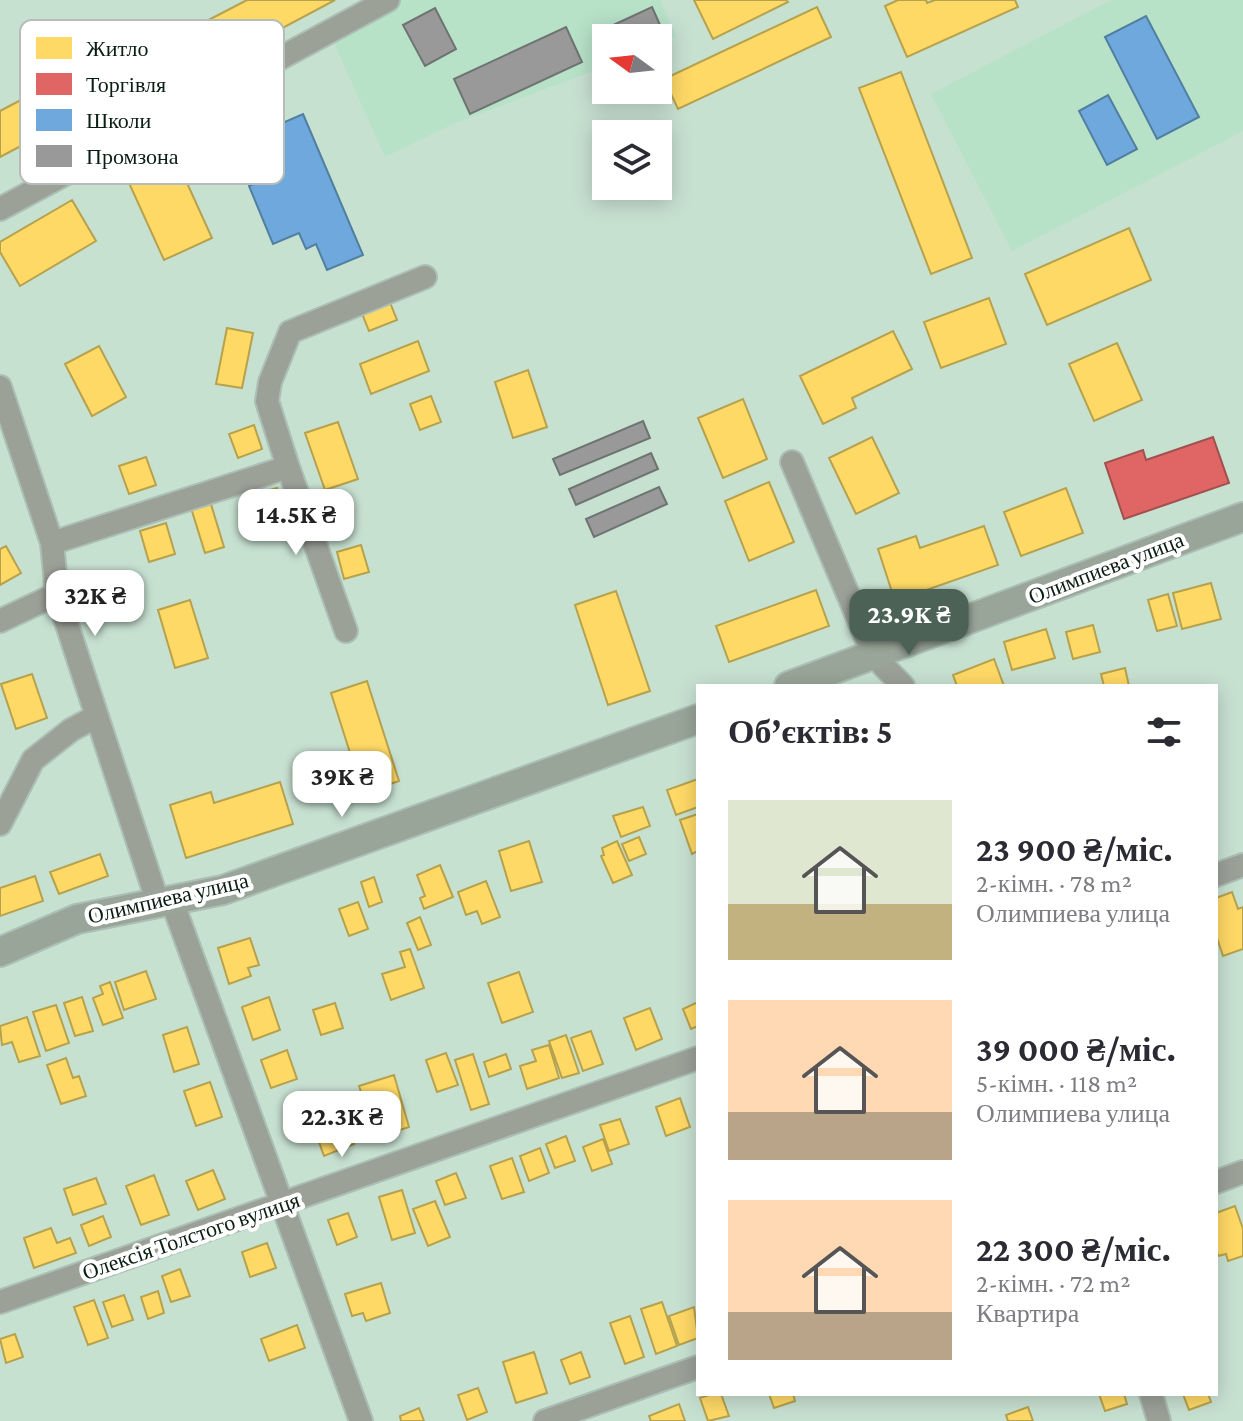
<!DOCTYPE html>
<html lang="uk">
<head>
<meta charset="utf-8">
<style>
  :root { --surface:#fff; --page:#f2f2f3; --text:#2b2b33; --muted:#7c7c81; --accent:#4d6256 }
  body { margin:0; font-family:"Crimson Pro",serif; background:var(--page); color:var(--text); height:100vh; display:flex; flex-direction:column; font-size:30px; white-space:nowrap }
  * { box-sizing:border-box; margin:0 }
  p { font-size:26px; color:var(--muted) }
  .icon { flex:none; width:44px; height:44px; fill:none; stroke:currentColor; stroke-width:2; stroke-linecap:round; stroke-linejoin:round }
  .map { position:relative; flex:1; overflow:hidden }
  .side { position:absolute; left:696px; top:684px; width:522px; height:712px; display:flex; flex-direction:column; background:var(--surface); border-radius:0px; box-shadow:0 4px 20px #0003 }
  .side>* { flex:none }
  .needle { width:52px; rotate:285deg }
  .fabs { position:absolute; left:592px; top:24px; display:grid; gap:16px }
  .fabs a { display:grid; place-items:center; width:80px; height:80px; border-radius:0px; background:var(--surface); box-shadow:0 4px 20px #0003; font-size:40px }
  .price { position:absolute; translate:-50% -68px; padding:0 18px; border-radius:16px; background:#fff; color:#222; font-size:26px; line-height:52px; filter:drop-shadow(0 2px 4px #0008) }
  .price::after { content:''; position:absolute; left:50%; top:48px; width:24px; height:18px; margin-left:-12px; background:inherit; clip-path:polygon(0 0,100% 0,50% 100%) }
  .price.current { background:var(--accent); color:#fff }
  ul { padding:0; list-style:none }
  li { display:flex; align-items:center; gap:24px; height:200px; padding:0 32px }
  li span { display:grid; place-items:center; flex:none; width:224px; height:160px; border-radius:0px; color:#555 }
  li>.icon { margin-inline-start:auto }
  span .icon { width:96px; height:96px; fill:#fffc; stroke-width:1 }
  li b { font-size:34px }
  h2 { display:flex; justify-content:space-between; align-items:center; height:96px; padding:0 32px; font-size:34px }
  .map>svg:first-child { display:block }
  .built { fill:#b7e2c8 }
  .homes { fill:#ffd966; stroke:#b6a14d; stroke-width:2 }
  .shops { fill:#e06666; stroke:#a0504d; stroke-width:2 }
  .schools { fill:#6fa8dc; stroke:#517fa0; stroke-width:2 }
  .industry { fill:#999; stroke:#6e7471; stroke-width:2 }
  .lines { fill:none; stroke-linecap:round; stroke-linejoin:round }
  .minor-casing { stroke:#abbfb4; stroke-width:26 }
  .major-casing { stroke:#abbfb4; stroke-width:32 }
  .minor { stroke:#9ca198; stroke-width:22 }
  .major { stroke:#99a598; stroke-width:28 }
  .labels { text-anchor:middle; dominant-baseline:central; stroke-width:8; stroke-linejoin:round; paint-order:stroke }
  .street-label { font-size:22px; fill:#0b1e14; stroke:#fff }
  .key { fill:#fff; stroke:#b6bcb8; stroke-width:2 }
  .key-label { font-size:22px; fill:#0b1e14 }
</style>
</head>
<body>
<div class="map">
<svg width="1243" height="1421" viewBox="0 0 1243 1421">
  <rect width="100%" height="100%" fill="#c7e1d1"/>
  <path class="built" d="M399,0H660L676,36L658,44V38H606V66L453,124L385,157L330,34Z
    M1111,0H1243V131L1012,251L931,94Z"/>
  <path class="homes" d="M247,0H335L213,65L193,28Z
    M694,0H786L788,2L713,39Z
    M898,0H926L927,3L935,0H1015L1018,7L907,57L885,6Z
    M817,7L831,37L678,109L664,79Z
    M146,34L173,86L137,105L129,89L0,157V111Z
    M901,72L972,258L931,274L859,88Z
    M172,150L212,238L164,260L124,172Z
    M72,200L96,241L20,286L0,252V242Z
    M1129,228L1151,280L1047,325L1025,274Z
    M989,298L1006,344L941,368L924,322Z
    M389,300L397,320L369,331L361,311Z
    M227,328L253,333L242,388L216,384Z
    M893,331L912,369L852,398L856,408L823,424L800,376Z
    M418,341L429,371L371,394L360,364Z
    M1117,343L1142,400L1094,421L1069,364Z
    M99,346L126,397L92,416L65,364Z
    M528,370L547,427L513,438L495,382Z
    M431,396L441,422L420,430L410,404Z
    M743,399L767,459L723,478L698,418Z
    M338,422L358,479L325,490L305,433Z
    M254,425L262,449L238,458L229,434Z
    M872,437L899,493L856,514L829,458Z
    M146,457L156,485L129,494L119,466Z
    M769,482L794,542L749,561L725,501Z
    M277,488L285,515L258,524L249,496Z
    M1066,488L1083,533L1021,556L1004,512Z
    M210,501L224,547L205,553L191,508Z
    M166,523L175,554L149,562L140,531Z
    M984,526L998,565L895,601L878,549L916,536L920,548Z
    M361,545L369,572L344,579L337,552Z
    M6,546L21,573L0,585V549Z
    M1211,583L1221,619L1182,629L1173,593Z
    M816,590L829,626L729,662L716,626Z
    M616,591L650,691L608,705L575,605Z
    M1168,594L1177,626L1157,631L1148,600Z
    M190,600L208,658L175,668L158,610Z
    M1093,625L1100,652L1073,659L1066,632Z
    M1046,629L1055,658L1012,670L1004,642Z
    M994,659L1004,686H957L953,675Z
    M1125,668L1129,686H1104L1101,674Z
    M32,674L47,718L16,729L1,684Z
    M367,681L399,781L353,796L342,762L352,759L331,693Z
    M698,779V807L676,815L667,790Z
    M280,782L293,824L186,858L170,805L211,792L214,803Z
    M643,807L650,826L621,837L613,816Z
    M698,814V851L692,854L680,820Z
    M639,837L646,854L629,861L622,844Z
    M529,841L542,882L511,891L499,851Z
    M617,841L632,875L613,883L601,856L604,855L602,848Z
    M100,854L108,876L59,894L50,872Z
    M440,865L453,897L424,909L420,898L425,896L417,875Z
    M35,876L43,901L0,916V888Z
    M374,877L382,902L369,907L361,882Z
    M486,881L500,917L482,924L477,911L466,915L458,892Z
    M1232,892L1238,909L1243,907V949L1223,956L1216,935V898Z
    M358,902L368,929L349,936L339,909Z
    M420,917L431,945L418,950L407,923Z
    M250,938L259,965L248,968L251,976L229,984L218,948Z
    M410,949L424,988L391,1000L382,974L405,967L400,952Z
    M146,971L156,999L124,1010L115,982Z
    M519,972L533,1012L502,1023L488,983Z
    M110,982L123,1018L103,1025L93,998L103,994L100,986Z
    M82,997L93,1031L75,1036L64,1003Z
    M269,997L280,1030L253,1040L242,1007Z
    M698,1002V1026L691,1029L683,1009Z
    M335,1003L343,1028L321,1035L313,1010Z
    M56,1005L69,1043L46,1051L33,1012Z
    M650,1008L662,1039L636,1050L624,1018Z
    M27,1017L40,1056L19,1062L12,1042L2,1045L0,1026Z
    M187,1027L199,1064L174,1072L163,1035Z
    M591,1031L603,1064L583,1071L571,1038Z
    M566,1035L579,1073L562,1078L549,1041Z
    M549,1045L559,1078L527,1089L520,1066L536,1061L532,1050Z
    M287,1050L297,1079L271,1088L261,1060Z
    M446,1053L458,1085L437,1092L426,1060Z
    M473,1054L489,1104L471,1110L455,1060Z
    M506,1054L511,1069L489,1077L484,1062Z
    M66,1058L73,1078L79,1076L86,1096L61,1104L47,1065Z
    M394,1075L409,1127L375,1138L371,1126L365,1128L358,1103L364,1101L359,1086Z
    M210,1082L222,1117L196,1126L184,1091Z
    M680,1098L690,1127L666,1136L656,1107Z
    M344,1117L354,1144L324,1156L314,1128Z
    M620,1119L629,1144L609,1151L600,1125Z
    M566,1136L575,1161L555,1168L546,1144Z
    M603,1139L612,1164L592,1171L583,1147Z
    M540,1148L549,1173L529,1181L520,1156Z
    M512,1158L524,1192L502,1199L490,1166Z
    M213,1170L225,1199L198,1210L186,1181Z
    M456,1173L466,1198L445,1205L436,1181Z
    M154,1175L169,1215L141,1225L126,1186Z
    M96,1178L106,1204L73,1215L64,1189Z
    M402,1190L415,1233L392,1240L379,1197Z
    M435,1201L450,1237L428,1246L413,1209Z
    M1235,1206L1243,1229V1256L1228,1261L1226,1254L1218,1256L1216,1249V1213Z
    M348,1213L357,1237L337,1245L328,1220Z
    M103,1216L111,1237L89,1246L81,1225Z
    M51,1228L57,1243L70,1238L76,1253L34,1268L24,1238Z
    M267,1243L276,1268L250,1277L242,1252Z
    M180,1269L190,1296L171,1302L162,1276Z
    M381,1283L390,1313L366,1321L363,1313L352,1316L345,1294Z
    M158,1291L164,1313L148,1319L141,1297Z
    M124,1295L133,1320L112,1327L103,1302Z
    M94,1300L108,1338L88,1345L74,1307Z
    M662,1302L677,1346L656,1354L641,1309Z
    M694,1307L698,1338L679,1345L669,1316Z
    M630,1316L644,1357L625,1364L610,1323Z
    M297,1325L305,1348L269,1361L261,1339Z
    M15,1334L23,1357L6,1363L0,1339Z
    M534,1352L547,1393L516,1403L503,1362Z
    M581,1352L590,1377L570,1384L561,1360Z
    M478,1388L487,1412L467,1420L458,1395Z
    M712,1394H721L729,1416L708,1421L700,1398Z
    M769,1394H793L795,1401L774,1408Z
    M1099,1394H1124L1127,1404L1105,1411Z
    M1183,1394H1208L1211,1402L1189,1410Z
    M679,1404L685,1421H651L649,1416Z
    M1028,1407L1033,1421H1008L1006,1415Z
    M419,1408L424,1421H401L400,1416Z"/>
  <path class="shops" d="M1213,437L1229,483L1124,519L1105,463L1143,450L1146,460Z"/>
  <path class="schools" d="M1146,16L1199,117L1157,139L1105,37Z
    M1108,95L1137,149L1107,165L1079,111Z
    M303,114L363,255L327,270L316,244L306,249L299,233L273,244L249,186L272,176L266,161L276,157L264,131Z"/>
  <path class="industry" d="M652,7L664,34L656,38H606V54L596,33Z
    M435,8L456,49L425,66L403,25Z
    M566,27L582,62L470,114L454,79Z
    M643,421L650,438L560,475L553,459Z
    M651,453L658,469L576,505L569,489Z
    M659,487L667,504L594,537L586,519Z"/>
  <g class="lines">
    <defs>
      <path id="minor" d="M0,209L388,0
        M0,387L52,543L57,594L158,903
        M792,462L874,656L903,686
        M288,467L346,631
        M52,543L288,467L267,401L270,382L290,332L425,277
        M0,621L57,594
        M0,824L33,760L71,730L97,716
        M1216,875L1243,865
        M172,901L361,1421
        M1216,1182L1243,1172
        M0,1302L698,1058
        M1151,1394L1159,1421
        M545,1421L698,1367"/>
      <path id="major" d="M789,686L1243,517
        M0,952L77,919L223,890L698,719"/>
    </defs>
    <use href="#minor" class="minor-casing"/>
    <use href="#major" class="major-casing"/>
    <use href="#minor" class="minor"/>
    <use href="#major" class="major"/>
  </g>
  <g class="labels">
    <g class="street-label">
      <text transform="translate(1106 568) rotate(-21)">Олимпиева улица</text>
      <text transform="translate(168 898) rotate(-13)">Олимпиева улица</text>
      <text transform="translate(191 1236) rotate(-19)">Олексія Толстого вулиця</text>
    </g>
  </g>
  <rect x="20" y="20" width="264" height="164" rx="12" class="key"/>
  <rect x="36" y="37" width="36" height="22" fill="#ffd966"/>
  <rect x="36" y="73" width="36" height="22" fill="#e06666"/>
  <rect x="36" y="109" width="36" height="22" fill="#6fa8dc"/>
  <rect x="36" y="145" width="36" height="22" fill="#999"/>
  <g class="key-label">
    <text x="86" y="56">Житло</text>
    <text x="86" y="92">Торгівля</text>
    <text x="86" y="128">Школи</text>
    <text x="86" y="164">Промзона</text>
  </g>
</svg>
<div class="fabs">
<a><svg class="needle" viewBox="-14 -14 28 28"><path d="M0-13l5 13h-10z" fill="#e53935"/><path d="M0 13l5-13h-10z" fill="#7c7c81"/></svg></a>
<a><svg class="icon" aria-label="layers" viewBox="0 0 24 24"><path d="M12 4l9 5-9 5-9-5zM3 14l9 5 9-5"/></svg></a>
</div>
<b class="price" style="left:296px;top:557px">14.5K ₴</b>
<b class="price" style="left:95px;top:638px">32K ₴</b>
<b class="price current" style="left:909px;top:657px">23.9K ₴</b>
<b class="price" style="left:342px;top:819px">39K ₴</b>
<b class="price" style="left:342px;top:1159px">22.3K ₴</b>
<section class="side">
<h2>Об’єктів: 5<svg class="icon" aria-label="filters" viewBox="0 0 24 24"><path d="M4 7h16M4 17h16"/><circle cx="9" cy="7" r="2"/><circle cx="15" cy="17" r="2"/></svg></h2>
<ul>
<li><span style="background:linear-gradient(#dfe7d0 65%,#c2b280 0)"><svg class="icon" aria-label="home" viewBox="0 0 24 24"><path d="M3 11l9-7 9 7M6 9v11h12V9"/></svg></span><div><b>23 900 ₴/міс.</b><p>2-кімн. · 78 m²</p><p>Олимпиева улица</p></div></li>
<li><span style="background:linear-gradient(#ffd9b3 70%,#b9a48a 0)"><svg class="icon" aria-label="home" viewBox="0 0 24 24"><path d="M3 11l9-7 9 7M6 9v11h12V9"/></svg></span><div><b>39 000 ₴/міс.</b><p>5-кімн. · 118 m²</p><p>Олимпиева улица</p></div></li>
<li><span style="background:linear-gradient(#ffd9b3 70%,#b9a48a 0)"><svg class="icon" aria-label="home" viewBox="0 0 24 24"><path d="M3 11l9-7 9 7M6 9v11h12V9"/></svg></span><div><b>22 300 ₴/міс.</b><p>2-кімн. · 72 m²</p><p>Квартира</p></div></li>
</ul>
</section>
</div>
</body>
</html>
